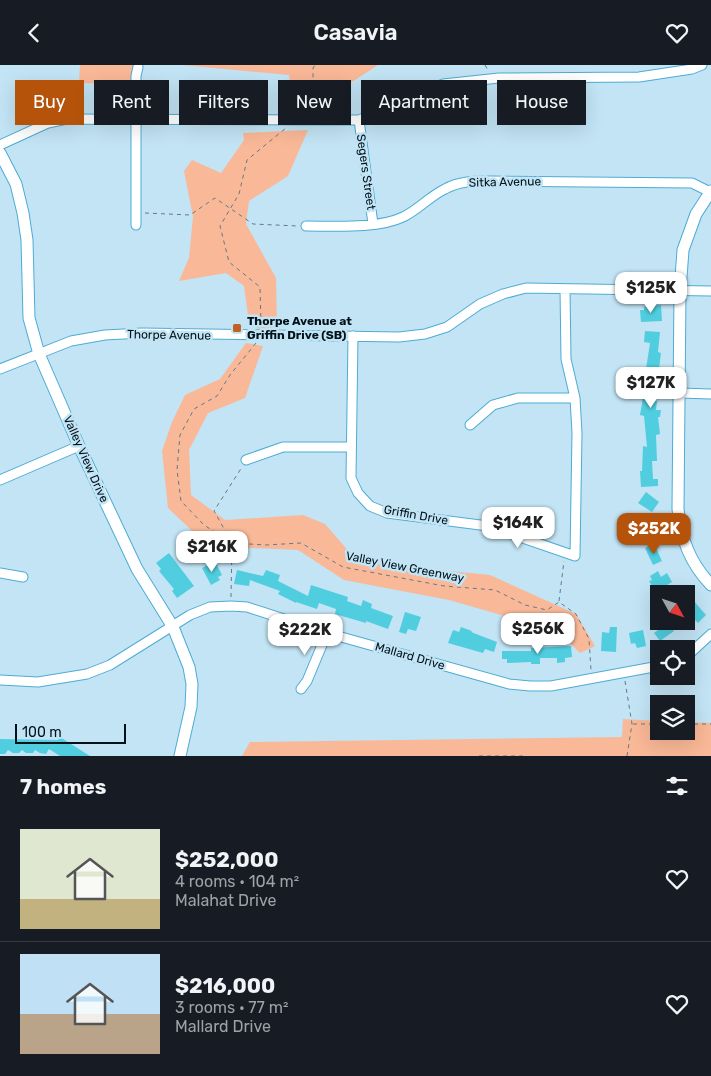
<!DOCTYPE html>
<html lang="en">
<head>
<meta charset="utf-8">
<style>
  :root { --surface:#171b24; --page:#20242c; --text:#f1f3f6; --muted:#9ea1a6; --line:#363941; --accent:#b45309 }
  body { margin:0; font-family:Rubik,sans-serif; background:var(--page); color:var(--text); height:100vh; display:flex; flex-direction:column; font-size:19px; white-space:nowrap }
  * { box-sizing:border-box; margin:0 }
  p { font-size:16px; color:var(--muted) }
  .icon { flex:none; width:28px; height:28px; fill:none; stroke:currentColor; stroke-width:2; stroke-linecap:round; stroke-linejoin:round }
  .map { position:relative; height:691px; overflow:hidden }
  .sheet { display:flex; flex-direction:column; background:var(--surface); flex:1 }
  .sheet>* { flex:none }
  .guide { position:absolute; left:15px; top:15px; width:681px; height:45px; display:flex; gap:10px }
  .needle { width:32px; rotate:130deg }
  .buttons { position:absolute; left:650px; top:520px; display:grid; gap:10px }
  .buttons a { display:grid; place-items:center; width:45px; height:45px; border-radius:0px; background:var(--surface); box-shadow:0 5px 20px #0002; font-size:25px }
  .scale { position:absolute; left:15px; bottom:12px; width:111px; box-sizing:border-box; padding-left:5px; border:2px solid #01121b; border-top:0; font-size:14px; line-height:18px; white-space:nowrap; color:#01121b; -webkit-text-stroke:4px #c2e4f5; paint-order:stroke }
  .price { position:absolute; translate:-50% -42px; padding:0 11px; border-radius:10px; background:#fff; color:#222; font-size:16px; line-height:32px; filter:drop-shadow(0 1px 2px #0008) }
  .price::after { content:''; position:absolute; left:50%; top:30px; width:15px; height:11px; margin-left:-8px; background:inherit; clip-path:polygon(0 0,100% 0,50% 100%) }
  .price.current { background:var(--accent); color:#fff }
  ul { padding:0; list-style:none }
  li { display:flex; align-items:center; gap:15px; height:125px; padding:0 20px }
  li+li { border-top:1px solid var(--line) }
  li span { display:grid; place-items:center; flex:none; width:140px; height:100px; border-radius:0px; color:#555 }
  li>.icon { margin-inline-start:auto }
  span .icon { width:60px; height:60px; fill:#fffc; stroke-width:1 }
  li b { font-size:21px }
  h2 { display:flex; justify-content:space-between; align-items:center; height:60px; padding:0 20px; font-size:21px }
  .pill { padding:0 18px; border-radius:0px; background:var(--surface); box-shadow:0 5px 20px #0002; font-size:18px; line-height:45px }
  .pill.current { background:var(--accent); color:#fff }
  header { display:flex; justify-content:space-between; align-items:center; height:65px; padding:0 20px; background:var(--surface); font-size:22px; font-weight:600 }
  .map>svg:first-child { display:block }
  .green { fill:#f9b897 }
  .building { fill:#50cedf }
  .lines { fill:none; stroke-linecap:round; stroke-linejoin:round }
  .minor-casing { stroke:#4dacd3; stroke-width:11 }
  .tertiary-casing { stroke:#4dacd3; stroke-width:13 }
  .path { stroke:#617b88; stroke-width:1; stroke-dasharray:4 4; stroke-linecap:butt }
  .minor { stroke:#fff; stroke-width:9 }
  .tertiary { stroke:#fff; stroke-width:11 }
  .poi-dot { fill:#c36124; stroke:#c2e4f5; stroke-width:2 }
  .labels { text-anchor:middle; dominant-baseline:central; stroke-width:5; stroke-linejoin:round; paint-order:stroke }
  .street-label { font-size:12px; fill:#01121b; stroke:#c2e4f5 }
  .poi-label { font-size:12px; font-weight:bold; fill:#01121b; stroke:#c2e4f5; text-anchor:start }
</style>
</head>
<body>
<header><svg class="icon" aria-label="back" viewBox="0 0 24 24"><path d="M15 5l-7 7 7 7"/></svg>Casavia<svg class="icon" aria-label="heart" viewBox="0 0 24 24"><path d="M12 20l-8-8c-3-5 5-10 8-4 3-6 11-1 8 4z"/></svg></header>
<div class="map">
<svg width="711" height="691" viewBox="0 0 711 691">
  <rect width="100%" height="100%" fill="#c2e4f5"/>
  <path class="green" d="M80,0H143L130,19L79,18Z
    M183,0H378L352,17L341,16L334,31L328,47L307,53L292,38L289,10Z
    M308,65L288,111L249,136L246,159L276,213L277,262L261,265L249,258L244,221L226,208L179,216L189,193L193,152L184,106L192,95L221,108L244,75L243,68Z
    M246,278L263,281L245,333L208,348L189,385L191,430L225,455L303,450L325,459L358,497L490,510L576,549L595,581L580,588L553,561L529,558L449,535L344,515L298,485L208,481L168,443L162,386L172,357L185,330L220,314Z
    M623,654L659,656V666H686V657L711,658V691H242L250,677L622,672Z"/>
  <path class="building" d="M661,240L662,256L641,257L640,245H644V242Z
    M645,266L660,267L658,287L661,288L655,336H657L656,345H661L660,352H658L660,369L656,370L657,396H652L653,414H658V421L641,422L640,406H642L643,381L647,382L644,351L640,350L644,326L640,325L641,316L644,317L650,278L644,277Z
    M646,427L659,437L652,447L638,438Z
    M646,456H655V464H660V470H645Z
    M654,479L662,496L653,500L645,483Z
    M169,488L194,521L177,533L172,526L174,524L159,506L161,504L156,498Z
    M215,496L222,510L218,512L220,515L211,520L202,503Z
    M237,505L263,511L266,505L280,510L278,516L308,531L311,520L348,532L347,536L361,541L363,535L372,539L371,543L393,551L388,564L366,556V558L335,549L336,544L319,538L317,544L296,537V538L278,529L280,526L250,515L249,521L234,519Z
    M658,506L661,512L667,508L672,517L656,527L649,516L652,515L650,511Z
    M686,522L694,533L692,534L706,550L698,558L694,554L686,560Z
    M405,547L421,552L416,566L408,564L406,569L399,567Z
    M660,556H668L674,566L660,576L654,568L658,565L654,560Z
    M461,562L472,566L471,567L497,577L494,587L485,584L483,588L448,578L453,565L459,567Z
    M610,562H617L616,587L601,586L602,567L609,568Z
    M643,565L646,581L637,583L635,578L631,579L629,568Z
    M571,581L572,592L565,593V597L557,598V593H540V599H531V597L507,598V594H502V586H531V583Z
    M60,672L90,691H60L49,684L46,689L40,688L35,685L33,688H26L22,685L19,688H13L8,685L5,689H0V674L58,675Z"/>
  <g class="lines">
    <defs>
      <path id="minor" d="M359,55L373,159
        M0,80L48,58L67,54L359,55L443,19L499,13L639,12L692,4L702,0
        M136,160V11L138,2
        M306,161C334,161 378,164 403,152C418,145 430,131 445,124C459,116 475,116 490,116L692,118L710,127
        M353,271L351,413L358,428L370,441L387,448L488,461L575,491L577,368L575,333L566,294L565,224
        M0,304L71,276L105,270L142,268L399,272L425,269L447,262L480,239L503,229L526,223L711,226
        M680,328L711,329
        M470,360L493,340L518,333H575
        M246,395L283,382H351
        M0,415L79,381
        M0,508L23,512
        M686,592L711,569
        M0,615L38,617L87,609L110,600L190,550L210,542L231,541L247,542L327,568L509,619L530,621H551L659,601
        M301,624L307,616L327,568"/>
      <path id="tertiary" d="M0,88L16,119L23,148L27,175L29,253L39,289L79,381L137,504L173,562L189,602L192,619L191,642L180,691
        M711,126L696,149L683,185L680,226L678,444C681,474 690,498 711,520"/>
    </defs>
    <use href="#minor" class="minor-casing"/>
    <use href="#tertiary" class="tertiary-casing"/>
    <path class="path" d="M485,0L489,7
      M298,46L302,34L313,26V3L315,0
      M145,148L190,150L215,133L253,159L298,161
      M261,260L260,222L229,197L220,161L239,129L247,95L286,63
      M256,278L230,310L217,331L194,344L180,370L177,405L181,436L204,460L232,478L266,480L301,478L343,502L444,521L495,525L525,540L547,545L559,537L576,549L589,574L591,605
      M231,532L232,478L214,446L242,402
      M559,536L564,496
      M625,616L632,659L627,691
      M633,659H659
      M686,659H711
      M479,691H526"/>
    <use href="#minor" class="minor"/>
    <use href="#tertiary" class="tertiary"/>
  </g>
  <rect class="poi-dot" x="232" y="258" width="10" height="10" rx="2.5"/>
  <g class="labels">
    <g class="street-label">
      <text transform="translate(366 107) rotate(82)">Segers Street</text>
      <text transform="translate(505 117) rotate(-1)">Sitka Avenue</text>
      <text transform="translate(169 270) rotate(1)">Thorpe Avenue</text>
      <text transform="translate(86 394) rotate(66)">Valley View Drive</text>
      <text transform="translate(416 450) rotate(10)">Griffin Drive</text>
      <text transform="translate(405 502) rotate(11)">Valley View Greenway</text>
      <text transform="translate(410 591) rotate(16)">Mallard Drive</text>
    </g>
    <g class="poi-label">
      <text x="247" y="256">Thorpe Avenue at<tspan x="247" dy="14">Griffin Drive (SB)</tspan></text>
    </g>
  </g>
</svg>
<div class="buttons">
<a><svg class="needle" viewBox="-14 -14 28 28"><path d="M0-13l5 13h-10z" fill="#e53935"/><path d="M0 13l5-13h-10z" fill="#9ea1a6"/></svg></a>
<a><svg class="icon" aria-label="locate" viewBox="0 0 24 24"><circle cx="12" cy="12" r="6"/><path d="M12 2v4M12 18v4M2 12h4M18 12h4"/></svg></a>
<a><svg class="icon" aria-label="layers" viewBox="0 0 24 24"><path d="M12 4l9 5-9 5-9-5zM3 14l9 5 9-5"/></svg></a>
</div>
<div class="scale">100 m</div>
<b class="price" style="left:651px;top:249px">$125K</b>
<b class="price" style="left:651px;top:344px">$127K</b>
<b class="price" style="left:518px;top:484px">$164K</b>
<b class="price current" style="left:654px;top:490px">$252K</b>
<b class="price" style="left:212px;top:508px">$216K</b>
<b class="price" style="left:538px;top:590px">$256K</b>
<b class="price" style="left:305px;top:591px">$222K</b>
<div class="guide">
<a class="pill current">Buy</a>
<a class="pill">Rent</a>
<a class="pill">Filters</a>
<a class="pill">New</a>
<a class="pill">Apartment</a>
<a class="pill">House</a>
</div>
</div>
<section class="sheet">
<h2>7 homes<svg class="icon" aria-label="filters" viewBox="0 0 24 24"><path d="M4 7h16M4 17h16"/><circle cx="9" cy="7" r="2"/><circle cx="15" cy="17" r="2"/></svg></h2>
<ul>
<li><span style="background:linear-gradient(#dfe7d0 70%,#c2b280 0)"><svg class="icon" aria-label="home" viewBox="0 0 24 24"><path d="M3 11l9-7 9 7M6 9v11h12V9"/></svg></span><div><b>$252,000</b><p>4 rooms · 104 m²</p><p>Malahat Drive</p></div><svg class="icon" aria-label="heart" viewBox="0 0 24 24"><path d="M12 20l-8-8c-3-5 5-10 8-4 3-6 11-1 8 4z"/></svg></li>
<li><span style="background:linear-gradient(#bfe0f5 60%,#b9a48a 0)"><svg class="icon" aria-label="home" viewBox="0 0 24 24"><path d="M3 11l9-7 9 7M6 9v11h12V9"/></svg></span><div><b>$216,000</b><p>3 rooms · 77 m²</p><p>Mallard Drive</p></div><svg class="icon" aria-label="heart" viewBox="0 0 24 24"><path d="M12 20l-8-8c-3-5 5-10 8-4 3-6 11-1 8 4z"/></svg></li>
</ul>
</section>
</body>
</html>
